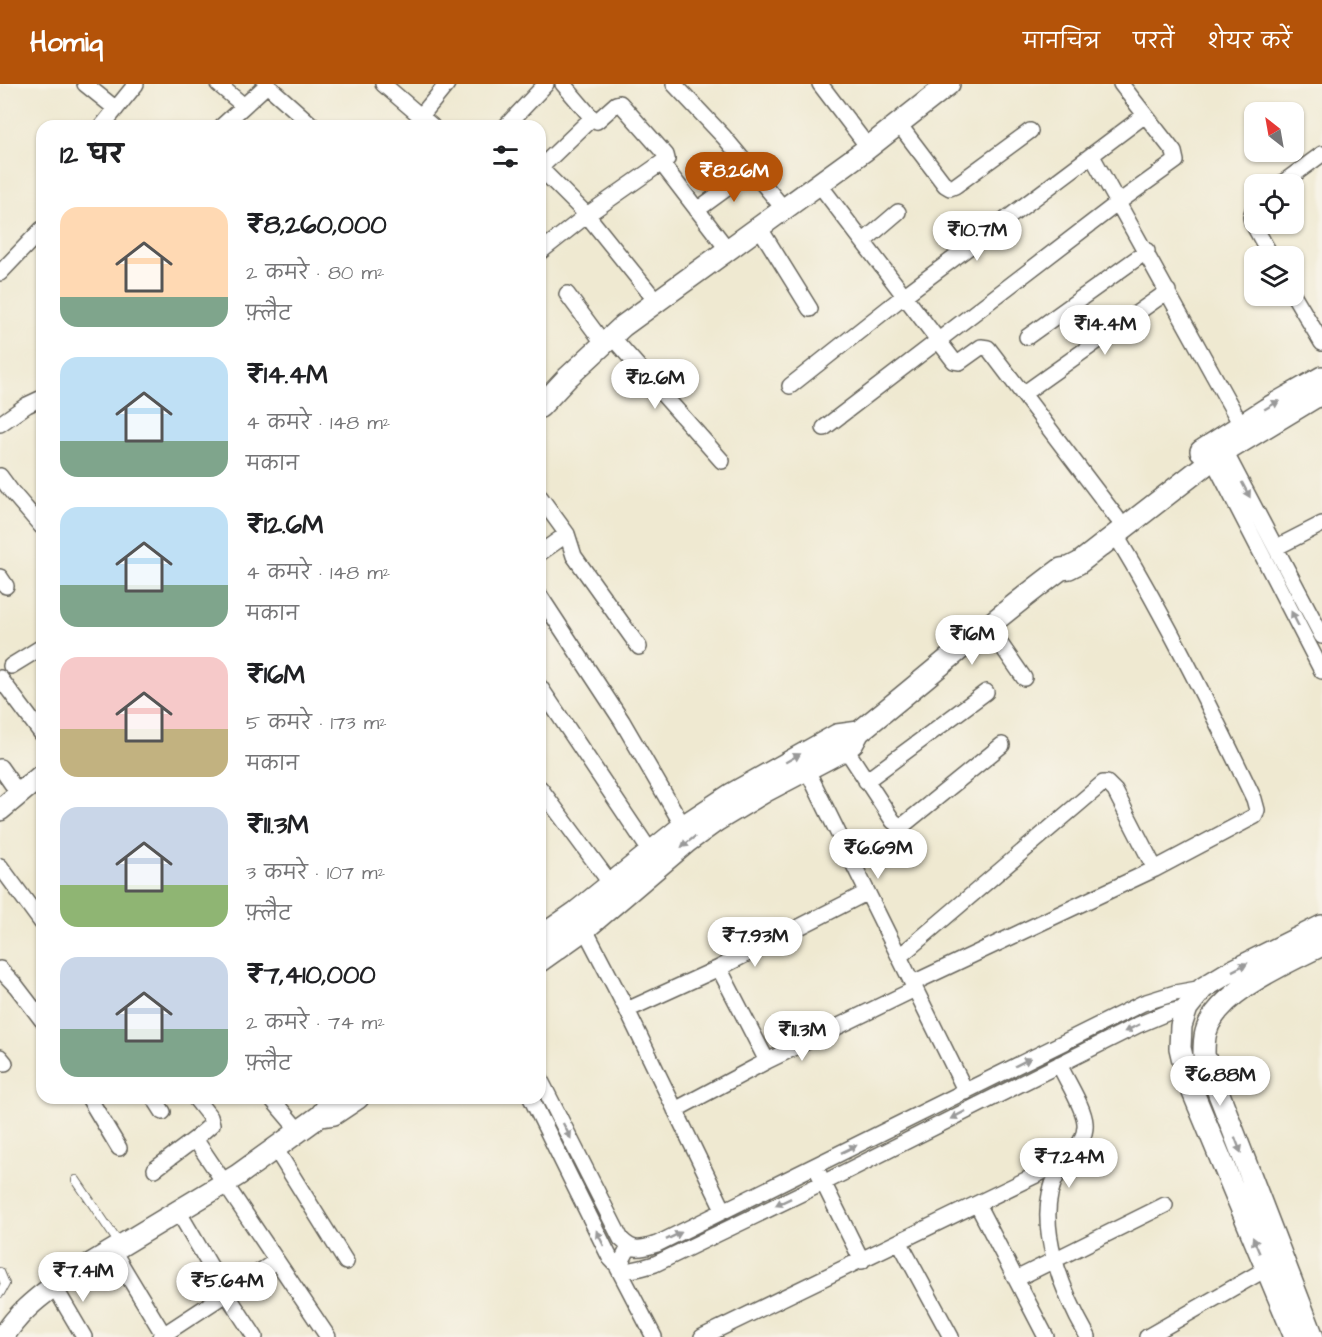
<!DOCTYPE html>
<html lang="hi">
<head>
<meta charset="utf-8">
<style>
  :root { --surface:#fff; --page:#f2f2f2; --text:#202124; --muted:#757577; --accent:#b45309 }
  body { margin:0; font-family:"Architects Daughter","Playpen Sans Deva",sans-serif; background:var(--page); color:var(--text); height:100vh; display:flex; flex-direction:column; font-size:22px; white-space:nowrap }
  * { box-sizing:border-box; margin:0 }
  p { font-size:20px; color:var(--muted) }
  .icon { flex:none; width:33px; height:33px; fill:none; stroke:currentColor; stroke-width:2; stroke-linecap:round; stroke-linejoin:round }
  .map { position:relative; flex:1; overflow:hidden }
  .side { position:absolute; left:36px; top:36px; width:510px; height:984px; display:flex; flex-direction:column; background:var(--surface); border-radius:18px; box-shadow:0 2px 4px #0004 }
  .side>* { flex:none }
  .needle { width:39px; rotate:329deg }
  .fabs { position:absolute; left:1244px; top:18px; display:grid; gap:12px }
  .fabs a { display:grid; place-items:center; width:60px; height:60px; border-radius:12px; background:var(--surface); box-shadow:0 2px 4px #0004; font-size:30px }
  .price { position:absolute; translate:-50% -51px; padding:0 14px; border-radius:21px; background:#fff; color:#222; font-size:20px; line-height:39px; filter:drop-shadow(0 2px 3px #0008) }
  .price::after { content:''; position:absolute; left:50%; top:36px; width:18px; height:14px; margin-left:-9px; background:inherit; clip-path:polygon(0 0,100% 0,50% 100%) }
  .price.current { background:var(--accent); color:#fff }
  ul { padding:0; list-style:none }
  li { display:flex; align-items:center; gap:18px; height:150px; padding:0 24px }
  li span { display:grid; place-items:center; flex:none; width:168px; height:120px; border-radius:18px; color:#555 }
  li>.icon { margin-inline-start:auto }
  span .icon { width:72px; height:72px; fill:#fffc; stroke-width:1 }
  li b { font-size:26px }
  h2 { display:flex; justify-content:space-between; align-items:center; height:72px; padding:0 24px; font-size:26px }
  header { display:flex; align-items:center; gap:36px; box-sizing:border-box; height:84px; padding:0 30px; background:var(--accent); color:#fff }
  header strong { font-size:28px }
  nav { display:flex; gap:33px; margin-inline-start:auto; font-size:21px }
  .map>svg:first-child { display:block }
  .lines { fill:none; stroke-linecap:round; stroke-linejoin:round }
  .lane-casing { stroke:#66645b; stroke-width:10 }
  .street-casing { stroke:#66645b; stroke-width:18 }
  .secondary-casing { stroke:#66645b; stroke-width:24 }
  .lane { stroke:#fff; stroke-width:8 }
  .street { stroke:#fff; stroke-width:15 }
  .secondary { stroke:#fff; stroke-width:21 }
  .oneway { fill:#999 }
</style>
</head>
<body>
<header>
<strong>Homiq</strong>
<nav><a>मानचित्र</a><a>परतें</a><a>शेयर करें</a></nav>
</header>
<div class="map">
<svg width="1322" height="1253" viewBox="0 0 1322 1253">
  <rect width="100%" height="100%" fill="#f7f3e8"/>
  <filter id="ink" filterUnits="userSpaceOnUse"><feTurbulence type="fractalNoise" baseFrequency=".0167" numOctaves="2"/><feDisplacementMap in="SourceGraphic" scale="12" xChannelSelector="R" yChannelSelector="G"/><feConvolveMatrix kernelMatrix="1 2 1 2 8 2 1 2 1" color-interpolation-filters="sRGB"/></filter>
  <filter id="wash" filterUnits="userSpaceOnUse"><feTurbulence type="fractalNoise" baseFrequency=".008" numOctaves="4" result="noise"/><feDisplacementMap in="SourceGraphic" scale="24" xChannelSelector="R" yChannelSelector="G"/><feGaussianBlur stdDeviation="1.35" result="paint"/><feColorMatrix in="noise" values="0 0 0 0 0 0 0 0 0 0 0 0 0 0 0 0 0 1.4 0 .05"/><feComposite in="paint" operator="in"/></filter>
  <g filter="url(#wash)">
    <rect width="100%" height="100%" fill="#efe9d1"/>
  </g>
  <g filter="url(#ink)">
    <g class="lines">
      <defs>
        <path id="lane" d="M76,1096L120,1161
          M0,1188L5,1200L0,1209"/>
        <path id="street" d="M85,0L116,25
          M218,0L244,22
          M383,0L432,42
          M674,0L724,53L784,125
          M820,0L868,63
          M267,1L313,42
          M421,32L447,0
          M898,39L945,101L950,104L955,102L1030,47
          M102,42L136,0
          M222,42L268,0
          M506,42L546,0
          M1092,72L1245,348
          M662,80L728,166
          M540,84L587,131L657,218
          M540,84L592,34L563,0
          M819,100L954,277L960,278L981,263L988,264L1117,434
          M1281,100L1322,70
          M1254,123L1251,133L1252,138L1271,172
          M697,126L752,86
          M759,143L810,225
          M864,157L898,128
          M540,168L587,131L667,75L666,71L620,19L616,20L597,37L592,34
          M0,189L42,145
          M567,210L604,260
          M1293,210L1322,259
          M612,253L722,377
          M1027,253L1147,167
          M790,302L905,211L1145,31
          M1023,310L1168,207
          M0,340L27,321L42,314
          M824,344L1119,118L1176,77L1174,68L1121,0
          M1221,360L1322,552
          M1209,368L1322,587
          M0,392L11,407L42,443
          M540,413L567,450L574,472L639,563
          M1277,463L1322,440
          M540,469L567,450
          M0,493L6,502
          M540,512L622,637L683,742
          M988,542L1024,594
          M11,582L42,563
          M0,594L42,650
          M540,603L650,767
          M840,656L893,737L901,743L1002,661
          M0,683L19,710
          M807,686L966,1008
          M866,697L986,608
          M540,704L611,800
          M0,782L42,839
          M580,836L627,926L724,1127
          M900,872L1103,699H1107L1115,707L1155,785
          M719,884L767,977
          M0,885L16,902L42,936
          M913,899L1155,785L1255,732L1257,726L1254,715C1211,625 1167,536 1115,450
          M627,926L719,884L866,809
          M0,973L5,979
          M1059,980C1066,996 1084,1023 1085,1039C1087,1060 1065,1073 1057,1091C1032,1138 1064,1211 1088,1253
          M540,995L621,1155C634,1168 641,1165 657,1160L1143,919L1175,909L1203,904
          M89,1014L119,1064
          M154,1014L163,1028
          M195,1014L210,1033L212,1040L195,1055L328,1253
          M271,1014L299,1047
          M531,1014L610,1174C625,1192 634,1186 655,1180L823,1099L1138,941L1169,928L1187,924
          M675,1026L767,977L915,905
          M275,1064L346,1178
          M155,1085L195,1055
          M819,1090L862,1177
          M977,1120L1046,1253
          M178,1127L226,1209L255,1253
          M900,1159L951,1253
          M629,1163L618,1184L654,1253
          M113,1167L165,1253
          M1016,1195L1165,1121
          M54,1202L84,1253
          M160,1253L276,1177
          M702,1253L1065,1077
          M1147,1253L1266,1185"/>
        <path id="secondary" d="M540,323L568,293L623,242L864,67L949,0
          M1201,367L1266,325L1322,293
          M0,726L42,691
          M540,853L576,828L683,742L730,711L837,651L859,648
          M540,877L585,845L687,758L716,737L766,707L846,665L853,659L859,648C927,594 992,536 1061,485L1069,484L1079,479L1213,375L1322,309
          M320,1032L334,1030L358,1014
          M3,1253C17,1231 33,1217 54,1202L238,1091L320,1032L334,1014
          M1295,1253L1187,994L1180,964L1181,942L1187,924L1203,904L1226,890L1322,842
          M1313,1253L1204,971C1204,964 1204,955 1206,948C1217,908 1288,878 1322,861"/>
      </defs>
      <use href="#lane" class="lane-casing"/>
      <use href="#street" class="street-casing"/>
      <use href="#secondary" class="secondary-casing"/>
      <use href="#lane" class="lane"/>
      <use href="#street" class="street"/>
      <use href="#secondary" class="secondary"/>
    </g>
    <defs><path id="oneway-solid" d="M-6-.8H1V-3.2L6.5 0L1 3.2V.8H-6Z" transform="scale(1.5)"/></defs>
    <g class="oneway">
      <use href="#oneway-solid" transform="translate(1272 321) rotate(-30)"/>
      <use href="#oneway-solid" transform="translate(1246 406) rotate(62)"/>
      <use href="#oneway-solid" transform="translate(1295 535) rotate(-117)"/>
      <use href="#oneway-solid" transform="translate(793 674) rotate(-30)"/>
      <use href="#oneway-solid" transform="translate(688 758) rotate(142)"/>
      <use href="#oneway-solid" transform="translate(1240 883) rotate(-27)"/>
      <use href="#oneway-solid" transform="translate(1132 944) rotate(154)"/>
      <use href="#oneway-solid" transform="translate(1023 978) rotate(-27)"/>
      <use href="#oneway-solid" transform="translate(958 1031) rotate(153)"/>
      <use href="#oneway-solid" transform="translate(567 1047) rotate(63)"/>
      <use href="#oneway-solid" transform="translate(1238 1061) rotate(69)"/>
      <use href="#oneway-solid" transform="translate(849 1065) rotate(-26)"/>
      <use href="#oneway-solid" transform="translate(783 1118) rotate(154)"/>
      <use href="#oneway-solid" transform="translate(674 1152) rotate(-26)"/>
      <use href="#oneway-solid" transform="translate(600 1154) rotate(-116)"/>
      <use href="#oneway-solid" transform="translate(1256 1161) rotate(-113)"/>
    </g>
  </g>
</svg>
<div class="fabs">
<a><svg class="needle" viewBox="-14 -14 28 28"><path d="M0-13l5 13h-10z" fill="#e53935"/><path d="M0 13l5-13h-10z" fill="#757577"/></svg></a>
<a><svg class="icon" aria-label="locate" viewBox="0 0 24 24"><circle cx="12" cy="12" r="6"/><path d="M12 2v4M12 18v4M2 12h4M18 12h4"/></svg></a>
<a><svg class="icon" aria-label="layers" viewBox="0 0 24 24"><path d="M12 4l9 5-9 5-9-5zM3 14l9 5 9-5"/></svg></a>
</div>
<b class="price current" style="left:734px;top:119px">₹8.26M</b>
<b class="price" style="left:977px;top:178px">₹10.7M</b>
<b class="price" style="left:1105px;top:272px">₹14.4M</b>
<b class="price" style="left:655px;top:326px">₹12.6M</b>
<b class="price" style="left:972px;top:582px">₹16M</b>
<b class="price" style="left:878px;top:796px">₹6.69M</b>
<b class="price" style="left:755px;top:884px">₹7.93M</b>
<b class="price" style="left:802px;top:978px">₹11.3M</b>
<b class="price" style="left:1220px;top:1023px">₹6.88M</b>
<b class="price" style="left:1069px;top:1105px">₹7.24M</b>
<b class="price" style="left:83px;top:1219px">₹7.41M</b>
<b class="price" style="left:227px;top:1229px">₹5.64M</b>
<section class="side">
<h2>12 घर<svg class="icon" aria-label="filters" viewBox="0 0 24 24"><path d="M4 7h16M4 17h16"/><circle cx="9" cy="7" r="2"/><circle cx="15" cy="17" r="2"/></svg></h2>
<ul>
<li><span style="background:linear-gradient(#ffd9b3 75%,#7fa58c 0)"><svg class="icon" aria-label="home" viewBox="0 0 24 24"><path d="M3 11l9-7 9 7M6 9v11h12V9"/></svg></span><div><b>₹8,260,000</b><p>2 कमरे · 80 m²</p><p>फ़्लैट</p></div></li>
<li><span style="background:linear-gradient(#bfe0f5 70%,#7fa58c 0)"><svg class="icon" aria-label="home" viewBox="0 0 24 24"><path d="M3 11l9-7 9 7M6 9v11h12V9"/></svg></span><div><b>₹14.4M</b><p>4 कमरे · 148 m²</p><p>मकान</p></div></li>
<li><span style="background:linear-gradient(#bfe0f5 65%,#7fa58c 0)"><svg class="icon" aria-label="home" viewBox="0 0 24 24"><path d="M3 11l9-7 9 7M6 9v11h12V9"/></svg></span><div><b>₹12.6M</b><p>4 कमरे · 148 m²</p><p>मकान</p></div></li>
<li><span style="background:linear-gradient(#f6c9c9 60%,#c2b280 0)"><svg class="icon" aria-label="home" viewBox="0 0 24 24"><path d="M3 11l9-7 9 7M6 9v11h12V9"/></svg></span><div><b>₹16M</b><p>5 कमरे · 173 m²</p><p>मकान</p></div></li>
<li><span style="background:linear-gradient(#c9d6e8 65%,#8fb573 0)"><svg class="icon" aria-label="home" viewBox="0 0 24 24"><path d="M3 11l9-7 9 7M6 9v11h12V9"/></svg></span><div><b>₹11.3M</b><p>3 कमरे · 107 m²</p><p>फ़्लैट</p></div></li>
<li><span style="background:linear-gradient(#c9d6e8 60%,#7fa58c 0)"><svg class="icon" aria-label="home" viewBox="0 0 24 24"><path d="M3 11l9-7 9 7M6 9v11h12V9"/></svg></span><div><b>₹7,410,000</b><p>2 कमरे · 74 m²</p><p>फ़्लैट</p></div></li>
</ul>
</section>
</div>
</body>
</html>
